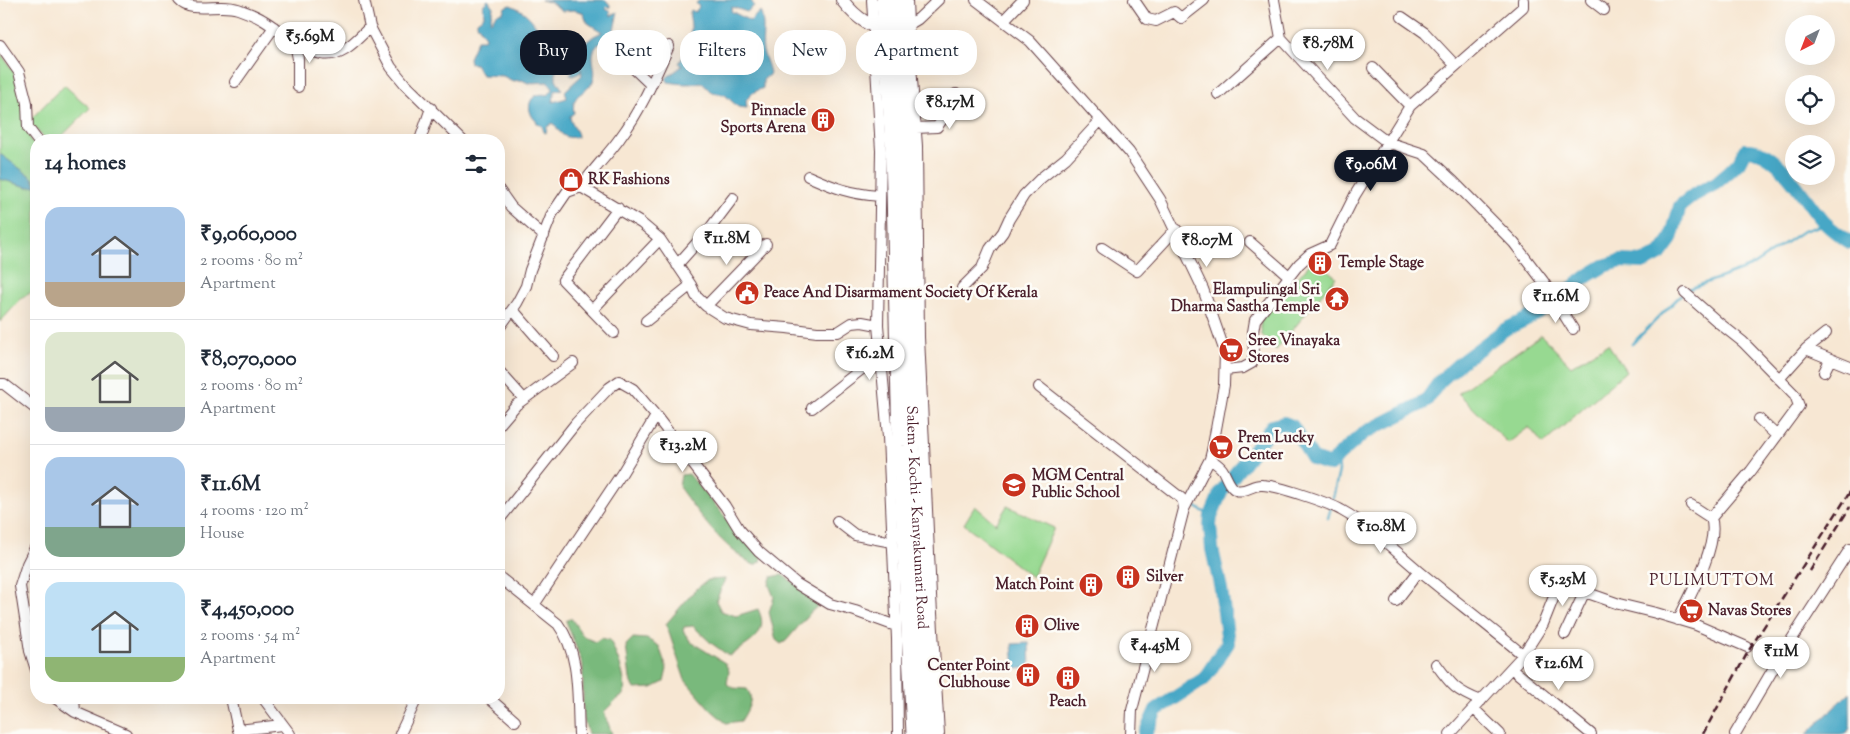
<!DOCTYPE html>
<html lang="en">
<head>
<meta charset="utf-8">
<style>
  :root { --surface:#fff; --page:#f2f2f3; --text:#1f2937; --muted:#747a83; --line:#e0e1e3; --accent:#111827 }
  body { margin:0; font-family:"Sorts Mill Goudy",serif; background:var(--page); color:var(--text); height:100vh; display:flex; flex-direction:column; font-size:19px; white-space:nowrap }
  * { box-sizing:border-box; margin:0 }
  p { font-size:16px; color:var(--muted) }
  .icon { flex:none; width:28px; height:28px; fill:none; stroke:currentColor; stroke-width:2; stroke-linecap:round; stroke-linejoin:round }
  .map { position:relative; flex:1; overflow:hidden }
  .drawer { position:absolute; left:30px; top:134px; width:475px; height:570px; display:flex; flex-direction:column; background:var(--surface); border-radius:20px; box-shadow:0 5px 20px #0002 }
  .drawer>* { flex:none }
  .top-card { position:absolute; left:520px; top:30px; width:475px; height:45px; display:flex; gap:10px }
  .needle { width:32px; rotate:222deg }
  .fabs { position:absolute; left:1785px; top:15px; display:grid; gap:10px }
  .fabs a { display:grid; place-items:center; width:50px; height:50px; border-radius:50%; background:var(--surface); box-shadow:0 5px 20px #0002; font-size:25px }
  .price { position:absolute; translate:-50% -42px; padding:0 11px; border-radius:18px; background:#fff; color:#222; font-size:16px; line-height:32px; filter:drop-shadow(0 1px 2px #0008) }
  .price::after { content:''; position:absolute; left:50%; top:30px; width:15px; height:11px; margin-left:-8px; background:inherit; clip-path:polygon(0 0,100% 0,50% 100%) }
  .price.selected { background:var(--accent); color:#fff }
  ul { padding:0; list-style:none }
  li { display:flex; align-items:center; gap:15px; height:125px; padding:0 15px }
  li+li { border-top:1px solid var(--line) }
  li span { display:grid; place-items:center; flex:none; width:140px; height:100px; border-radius:15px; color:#555 }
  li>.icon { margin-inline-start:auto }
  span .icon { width:60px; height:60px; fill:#fffc; stroke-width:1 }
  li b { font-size:21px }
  h2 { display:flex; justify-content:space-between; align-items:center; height:60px; padding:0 15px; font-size:21px }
  .tag { padding:0 18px; border-radius:20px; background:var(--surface); box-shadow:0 5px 20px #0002; font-size:18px; line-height:45px }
  .tag.selected { background:var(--accent); color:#fff }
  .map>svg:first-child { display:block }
  .green { fill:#97d991; stroke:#707c5e }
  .forest { fill:#79b97b; stroke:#626c53 }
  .water { fill:#47a7c6; stroke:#486378 }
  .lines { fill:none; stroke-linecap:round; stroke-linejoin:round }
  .stream { stroke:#47a7c6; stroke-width:2.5 }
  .river { stroke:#47a7c6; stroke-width:14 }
  .minor-casing { stroke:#643d44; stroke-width:12 }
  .major-casing { stroke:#643d44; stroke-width:14 }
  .highway-casing { stroke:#643d44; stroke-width:17 }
  .minor { stroke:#fff; stroke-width:10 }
  .major { stroke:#fff; stroke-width:12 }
  .highway { stroke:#fff; stroke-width:15 }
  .rail { stroke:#4a1f2b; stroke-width:2.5; stroke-dasharray:8 4; stroke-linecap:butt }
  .labels { text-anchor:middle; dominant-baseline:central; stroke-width:5; stroke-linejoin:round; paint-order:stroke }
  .poi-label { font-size:15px; font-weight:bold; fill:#4a1f2b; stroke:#fdfcf7; text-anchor:start }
  .street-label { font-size:15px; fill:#4a1f2b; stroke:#fdfcf7 }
  .neighbourhood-label { font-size:16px; letter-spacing:1px; fill:#4a1f2b; stroke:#fdfcf7 }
</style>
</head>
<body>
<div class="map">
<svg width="1850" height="734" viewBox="0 0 1850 734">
  <rect width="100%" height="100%" fill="#fdfcf7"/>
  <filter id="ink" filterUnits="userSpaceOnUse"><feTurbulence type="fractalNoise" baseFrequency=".02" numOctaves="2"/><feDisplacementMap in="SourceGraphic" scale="10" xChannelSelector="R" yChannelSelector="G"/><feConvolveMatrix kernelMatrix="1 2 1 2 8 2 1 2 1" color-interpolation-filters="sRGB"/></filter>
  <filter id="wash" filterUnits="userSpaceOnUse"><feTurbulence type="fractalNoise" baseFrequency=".0096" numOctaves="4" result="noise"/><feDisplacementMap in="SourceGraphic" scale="20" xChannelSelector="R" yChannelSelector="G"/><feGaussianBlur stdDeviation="1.12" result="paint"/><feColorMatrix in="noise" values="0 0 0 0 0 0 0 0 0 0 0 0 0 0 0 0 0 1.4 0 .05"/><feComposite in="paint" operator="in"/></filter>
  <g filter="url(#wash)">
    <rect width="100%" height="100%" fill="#f7e7d3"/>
    <path class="green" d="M0,52L15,74L31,142L36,146V289L21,299L0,322V179L28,187L36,186L33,178L0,154Z
      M64,85L90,108L58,140H47L28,122Z
      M1314,259L1336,277L1276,350L1262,335L1260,320Z
      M1541,335L1571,366L1608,344L1626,371L1543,444L1529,427L1508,443L1458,393Z
      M975,506L996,524L1007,506L1054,528L1032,577L964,524Z"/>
    <path class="forest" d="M689,474L742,537L762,556L761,562L754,565C723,548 699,515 679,487L681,475Z
      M782,575L819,598L820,604L811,612L786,641L781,644L776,640L769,612L774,597L769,585L771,577Z
      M725,579L716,601L721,611L736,616L758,609C771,635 747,644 729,656L711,643L693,626L684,627L683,631L691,642L725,663L729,671L727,684L733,688L747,689C755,699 747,711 741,721L726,723L710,709L685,680L666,624L695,590L708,580Z
      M571,618L583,636L595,642L601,638L610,640C617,657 627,677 624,695L615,701L604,712L612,734H588L583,716V665L566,621Z
      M633,638L647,639L659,646L667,669L664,682L652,688L635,689L630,679L626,645Z"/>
    <path class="water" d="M488,0L493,7L490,21L491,22L496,14L503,12L505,7L510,5C526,10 535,22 542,37H544L552,51L556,66V79L562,89L555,91L553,102L567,98L565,91L582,75L581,68L580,73L573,76L570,75C571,72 573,70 575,68C580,59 576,57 586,49L585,43L594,36L602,32L588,23L582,12L574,10L563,11L550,2L541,0H606L610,5V8L608,6L606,8L607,10H610L611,16L618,12L614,30L612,32L614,38L613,43L610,44H599C586,55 599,68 593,81C588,94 570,92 574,113L570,116C570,124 578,130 578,137C563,139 562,135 553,123L547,127L546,133L544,132L542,126L537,124L536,121C524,110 529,90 548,95L553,89L548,82L528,83L522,80L513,81L503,76L482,75L475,64L470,63L469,58L477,40H484L485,37L477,24V21L484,16L483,5Z
      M700,0H751L754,6L747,12L732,7L731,11L750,21L760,11C766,24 761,38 763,51C765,59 769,65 770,74L763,80V88L754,92L746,100L747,108L738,107L725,95L711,92L701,82C690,85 680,84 668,82L666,78L682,66L679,63C685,54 691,37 691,27C691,20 688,16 691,10L695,12L699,7L696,3Z
      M0,154L33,178L36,186L28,187L0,179Z
      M1029,643L1030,668L1014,669L1012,644Z
      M1850,692V728L1846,734H1807Z"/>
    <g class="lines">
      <path class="stream" d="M1686,290L1750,267L1803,231L1825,224L1820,219
        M1632,344L1682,294
        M1332,502L1339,471L1338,456
        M1191,504L1211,516
        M1328,518L1331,507"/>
      <path class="river" d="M1145,734L1156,710L1204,679L1228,643L1221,589L1212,549L1210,525L1211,516L1221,492L1272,426L1284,423L1292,426L1313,459L1331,465L1338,456L1364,433L1425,402L1440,381L1460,363L1504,330L1529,318L1564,294L1589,275L1604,266L1621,261L1645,262L1660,254L1671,239L1680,206L1694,195L1716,183L1730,171L1739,162L1745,150C1779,147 1804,202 1825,223C1832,230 1842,237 1850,242"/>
    </g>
  </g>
  <g filter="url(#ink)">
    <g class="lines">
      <defs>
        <path id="minor" d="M179,0C192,15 220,2 238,9C246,12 255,15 263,20C282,31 299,50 322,54C342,58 357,39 370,27
          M364,0L370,27L391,67L405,84L462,140
          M872,0L881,151L878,325L888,437L897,639L898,734
          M907,0L908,25L918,19L938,0
          M976,0L1030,41L1129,152L1160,199L1203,289L1225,352L1224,385L1212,451L1210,459L1184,509L1132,710L1131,734
          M1134,0L1147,19L1156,21L1174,12L1181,18L1204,0
          M1274,0L1281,38L1355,118L1387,142L1424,154L1454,182L1514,243L1543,281L1573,329
          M1591,0L1604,10
          M1402,17L1425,33L1455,65
          M1004,20L1023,0
          M899,31L908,25L917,146L919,337L931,596L939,734
          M295,43L298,59V87
          M0,45L19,72L27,103L28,128L37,140
          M629,64L651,85
          M1373,68L1410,106
          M235,82L274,27
          M1218,94L1281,38
          M916,128L937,127L952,105L956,94
          M420,140L431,108
          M808,176C835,188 850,194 880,196
          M581,187C593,169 608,155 620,138C641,110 655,77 669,46
          M499,190L511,207L544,236
          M1250,242L1289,276
          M1102,248L1137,271L1176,229
          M677,265L711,227L733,198
          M962,288L982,268L990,249L1003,232L1009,219L1024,195L1041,178L1066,158L1100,121
          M706,306L766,244
          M513,310L553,356
          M592,310L660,239
          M646,321L691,285
          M499,328L517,303L526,286L530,270L552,214L567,192L581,187L641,223L660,239L691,285L696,296L706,306L725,318L751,325L787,328L817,332H838L852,323L862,322L878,325
          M614,333L563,280L618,208
          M1806,349L1850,367
          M1225,370L1243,368L1252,363L1254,355L1253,332L1255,320L1299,264L1310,254L1330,245L1355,195L1410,106L1523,7V0
          M499,371L524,399
          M1824,372L1830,360
          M1779,379L1806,349L1826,333
          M0,384H4L36,409
          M1039,387L1181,498L1183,502L1184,509
          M812,408L881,354
          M1759,419L1777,436
          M499,425L516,405L573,363
          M1210,459C1214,462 1219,465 1222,469C1226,475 1229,487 1236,490C1245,493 1253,484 1262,485C1276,485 1329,503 1341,510C1370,526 1394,550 1419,571C1454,600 1489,626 1523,655
          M1691,505L1711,518
          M499,520L576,423L609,388L619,381L633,389L656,416L725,506L739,529L759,552L797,584L830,604L855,611L896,626
          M837,521L855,535L892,542
          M36,546L27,564L20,586L30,651L36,670
          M499,577L558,624C581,655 577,698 579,734
          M1396,601L1419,571
          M534,605L622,473L656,416
          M1678,620C1690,596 1720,543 1711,518L1751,471L1799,406L1795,395L1743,342L1719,323L1685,293
          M1565,634L1585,591
          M1436,664C1452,686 1456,691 1481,701
          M1511,668L1591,734
          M55,698L75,712
          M74,698L75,712L126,734
          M231,698L238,730L282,725
          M263,698L290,734
          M489,698L515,721
          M1474,709L1500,734
          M400,734L417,698
          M1450,734L1523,655L1543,624L1555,594L1559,588L1565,585L1619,604L1656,613L1696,625L1747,647
          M1735,734L1779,659L1850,549"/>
        <path id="major" d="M842,0C855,17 871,30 894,31"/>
        <g id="highway">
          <path d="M884,0L893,148L900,446L914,734"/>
          <path id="s1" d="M897,0L906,145L912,443L928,734"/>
        </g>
      </defs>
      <use href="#minor" class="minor-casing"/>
      <use href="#major" class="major-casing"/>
      <use href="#highway" class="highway-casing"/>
      <use href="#minor" class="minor"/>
      <use href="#major" class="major"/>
      <use href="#highway" class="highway"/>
      <path class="rail" d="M1810,571L1850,507
        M1703,734L1749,650L1850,492"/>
    </g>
  </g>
  <defs>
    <symbol id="building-disc" viewBox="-11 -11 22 22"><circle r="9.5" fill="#c8321e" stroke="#fdfcf7"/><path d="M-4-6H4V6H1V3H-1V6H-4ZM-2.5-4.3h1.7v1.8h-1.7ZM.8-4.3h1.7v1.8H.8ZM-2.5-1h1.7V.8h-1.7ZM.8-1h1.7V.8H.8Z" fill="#fff"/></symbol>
    <symbol id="shop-disc" viewBox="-11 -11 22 22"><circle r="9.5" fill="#c8321e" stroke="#fdfcf7"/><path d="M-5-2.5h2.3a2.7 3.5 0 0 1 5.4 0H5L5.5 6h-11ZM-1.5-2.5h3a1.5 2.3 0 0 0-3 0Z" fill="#fff"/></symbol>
    <symbol id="civic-disc" viewBox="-11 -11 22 22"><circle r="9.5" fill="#c8321e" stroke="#fdfcf7"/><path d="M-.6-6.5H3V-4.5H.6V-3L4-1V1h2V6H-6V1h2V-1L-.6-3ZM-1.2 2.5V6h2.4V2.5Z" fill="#fff"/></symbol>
    <symbol id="temple-disc" viewBox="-11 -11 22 22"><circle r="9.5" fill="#c8321e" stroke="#fdfcf7"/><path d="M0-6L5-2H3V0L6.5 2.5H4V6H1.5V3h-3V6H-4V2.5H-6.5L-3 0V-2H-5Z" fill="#fff"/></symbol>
    <symbol id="supermarket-disc" viewBox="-11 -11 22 22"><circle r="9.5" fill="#c8321e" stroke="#fdfcf7"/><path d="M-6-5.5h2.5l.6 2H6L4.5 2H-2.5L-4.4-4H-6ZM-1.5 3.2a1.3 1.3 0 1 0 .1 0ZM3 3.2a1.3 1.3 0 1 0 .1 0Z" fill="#fff"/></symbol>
    <symbol id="school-disc" viewBox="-11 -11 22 22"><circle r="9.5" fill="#c8321e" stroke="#fdfcf7"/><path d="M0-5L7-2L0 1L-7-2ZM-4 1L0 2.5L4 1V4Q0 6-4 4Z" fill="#fff"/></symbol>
  </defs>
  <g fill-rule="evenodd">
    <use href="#building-disc" x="809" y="106" width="28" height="28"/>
    <use href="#shop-disc" x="557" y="166" width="28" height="28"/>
    <use href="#building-disc" x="1306" y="249" width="28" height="28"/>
    <use href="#civic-disc" x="733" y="279" width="28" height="28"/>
    <use href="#temple-disc" x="1323" y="285" width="28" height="28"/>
    <use href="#supermarket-disc" x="1217" y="336" width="28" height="28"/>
    <use href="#supermarket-disc" x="1207" y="433" width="28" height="28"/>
    <use href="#school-disc" x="1000" y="471" width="28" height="28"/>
    <use href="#building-disc" x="1114" y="563" width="28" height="28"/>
    <use href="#building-disc" x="1077" y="571" width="28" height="28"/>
    <use href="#supermarket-disc" x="1677" y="597" width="28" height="28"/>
    <use href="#building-disc" x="1013" y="612" width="28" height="28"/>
    <use href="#building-disc" x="1014" y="661" width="28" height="28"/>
    <use href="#building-disc" x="1054" y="664" width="28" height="28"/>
  </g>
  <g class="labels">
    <g class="poi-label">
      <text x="806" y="111" text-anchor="end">Pinnacle<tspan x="806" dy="17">Sports Arena</tspan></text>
      <text x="588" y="180">RK Fashions</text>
      <text x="1338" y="263">Temple Stage</text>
      <text x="1320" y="290" text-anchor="end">Elampulingal Sri<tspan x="1320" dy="17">Dharma Sastha Temple</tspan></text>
      <text x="764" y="293">Peace And Disarmament Society Of Kerala</text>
      <text x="1248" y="341">Sree Vinayaka<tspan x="1248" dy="17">Stores</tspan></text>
      <text x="1238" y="438">Prem Lucky<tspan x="1238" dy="17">Center</tspan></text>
      <text x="1032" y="476">MGM Central<tspan x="1032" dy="17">Public School</tspan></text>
      <text x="1146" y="577">Silver</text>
      <text x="1074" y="585" text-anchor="end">Match Point</text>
      <text x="1708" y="611">Navas Stores</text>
      <text x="1044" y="626">Olive</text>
      <text x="1010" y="666" text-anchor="end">Center Point<tspan x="1010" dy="17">Clubhouse</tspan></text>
      <text x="1068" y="702" text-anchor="middle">Peach</text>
    </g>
    <g class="street-label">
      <text stroke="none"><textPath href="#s1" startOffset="518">Salem - Kochi - Kanyakumari Road</textPath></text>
    </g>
    <g class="neighbourhood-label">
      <text x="1712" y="581">PULIMUTTOM</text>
    </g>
  </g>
</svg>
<div class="fabs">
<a><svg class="needle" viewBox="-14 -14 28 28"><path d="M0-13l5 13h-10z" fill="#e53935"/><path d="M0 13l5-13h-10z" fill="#747a83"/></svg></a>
<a><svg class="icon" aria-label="locate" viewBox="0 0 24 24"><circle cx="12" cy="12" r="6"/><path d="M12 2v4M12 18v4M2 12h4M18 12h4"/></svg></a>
<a><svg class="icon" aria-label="layers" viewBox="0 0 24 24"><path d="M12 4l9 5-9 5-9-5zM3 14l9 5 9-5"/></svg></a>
</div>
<b class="price" style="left:310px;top:64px">₹5.69M</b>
<b class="price" style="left:1328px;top:71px">₹8.78M</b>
<b class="price" style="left:950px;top:130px">₹8.17M</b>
<b class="price selected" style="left:1371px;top:192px">₹9.06M</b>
<b class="price" style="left:727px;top:266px">₹11.8M</b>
<b class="price" style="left:1207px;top:268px">₹8.07M</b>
<b class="price" style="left:1556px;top:324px">₹11.6M</b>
<b class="price" style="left:870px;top:381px">₹16.2M</b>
<b class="price" style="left:683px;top:473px">₹13.2M</b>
<b class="price" style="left:1381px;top:554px">₹10.8M</b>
<b class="price" style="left:1563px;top:607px">₹5.25M</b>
<b class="price" style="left:1155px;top:673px">₹4.45M</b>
<b class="price" style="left:1781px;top:679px">₹11M</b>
<b class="price" style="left:1559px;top:691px">₹12.6M</b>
<div class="top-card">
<a class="tag selected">Buy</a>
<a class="tag">Rent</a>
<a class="tag">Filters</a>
<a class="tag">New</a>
<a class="tag">Apartment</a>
</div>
<section class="drawer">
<h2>14 homes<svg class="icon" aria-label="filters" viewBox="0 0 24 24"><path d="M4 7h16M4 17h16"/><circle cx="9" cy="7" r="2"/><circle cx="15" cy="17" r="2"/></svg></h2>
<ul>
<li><span style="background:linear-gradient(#a9c7e8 75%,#b9a48a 0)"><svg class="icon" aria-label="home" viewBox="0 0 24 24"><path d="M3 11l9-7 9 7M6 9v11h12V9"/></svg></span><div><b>₹9,060,000</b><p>2 rooms · 80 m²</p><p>Apartment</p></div></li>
<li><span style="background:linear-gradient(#dfe7d0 75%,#9aa5b1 0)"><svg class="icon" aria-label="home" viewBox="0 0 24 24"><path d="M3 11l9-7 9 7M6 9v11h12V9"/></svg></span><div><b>₹8,070,000</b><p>2 rooms · 80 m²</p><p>Apartment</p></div></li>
<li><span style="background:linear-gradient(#a9c7e8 70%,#7fa58c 0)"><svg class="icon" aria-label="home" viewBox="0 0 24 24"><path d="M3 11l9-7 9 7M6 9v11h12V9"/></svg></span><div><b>₹11.6M</b><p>4 rooms · 120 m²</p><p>House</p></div></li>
<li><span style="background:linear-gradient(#bfe0f5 75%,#8fb573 0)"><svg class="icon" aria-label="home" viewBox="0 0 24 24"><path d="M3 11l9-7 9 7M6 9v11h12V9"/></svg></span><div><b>₹4,450,000</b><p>2 rooms · 54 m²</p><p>Apartment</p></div></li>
</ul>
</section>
</div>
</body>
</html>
